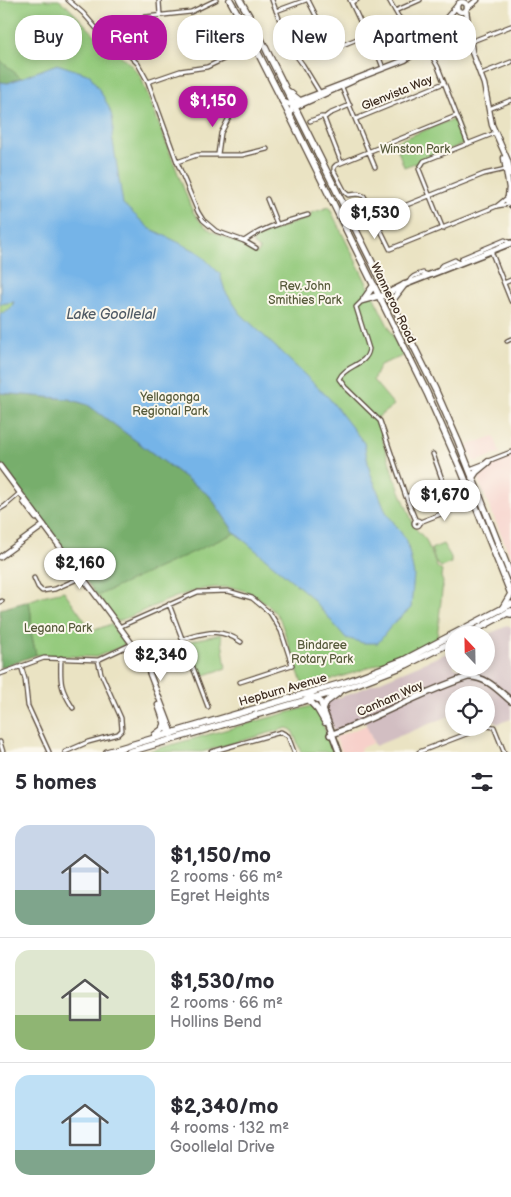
<!DOCTYPE html>
<html lang="en">
<head>
<meta charset="utf-8">
<style>
  :root { --surface:#fff; --page:#f2f2f3; --text:#2b2b33; --muted:#7c7c81; --line:#e1e1e2; --accent:#b5179e }
  body { margin:0; font-family:"Balsamiq Sans",sans-serif; background:var(--page); color:var(--text); height:100vh; display:flex; flex-direction:column; font-size:19px; white-space:nowrap }
  * { box-sizing:border-box; margin:0 }
  p { font-size:16px; color:var(--muted) }
  .icon { flex:none; width:28px; height:28px; fill:none; stroke:currentColor; stroke-width:2; stroke-linecap:round; stroke-linejoin:round }
  .map { position:relative; height:752px; overflow:hidden }
  .panel { display:flex; flex-direction:column; background:var(--surface); flex:1 }
  .panel>* { flex:none }
  .banner { position:absolute; left:15px; top:15px; width:481px; height:45px; display:flex; gap:10px }
  .needle { width:32px; rotate:338deg }
  .fabs { position:absolute; left:445px; top:626px; display:grid; gap:10px }
  .fabs a { display:grid; place-items:center; width:50px; height:50px; border-radius:50%; background:var(--surface); box-shadow:0 2px 8px #0003; font-size:25px }
  .price { position:absolute; translate:-50% -42px; padding:0 11px; border-radius:18px; background:#fff; color:#222; font-size:16px; line-height:32px; filter:drop-shadow(0 1px 2px #0008) }
  .price::after { content:''; position:absolute; left:50%; top:30px; width:15px; height:11px; margin-left:-8px; background:inherit; clip-path:polygon(0 0,100% 0,50% 100%) }
  .price.current { background:var(--accent); color:#fff }
  ul { padding:0; list-style:none }
  li { display:flex; align-items:center; gap:15px; height:125px; padding:0 15px }
  li+li { border-top:1px solid var(--line) }
  li span { display:grid; place-items:center; flex:none; width:140px; height:100px; border-radius:15px; color:#555 }
  li>.icon { margin-inline-start:auto }
  span .icon { width:60px; height:60px; fill:#fffc; stroke-width:1 }
  li b { font-size:21px }
  h2 { display:flex; justify-content:space-between; align-items:center; height:60px; padding:0 15px; font-size:21px }
  .pill { padding:0 18px; border-radius:20px; background:var(--surface); box-shadow:0 2px 8px #0003; font-size:18px; line-height:45px }
  .pill.current { background:var(--accent); color:#fff }
  .map>svg:first-child { display:block }
  .built { fill:#f7d0ca }
  .industrial { fill:#d2bec2 }
  .green { fill:#94ca7d; stroke:#687a4e }
  .forest { fill:#77ae6c; stroke:#596c45 }
  .water { fill:#74b4e8; stroke:#586f83 }
  .lines { fill:none; stroke-linecap:round; stroke-linejoin:round }
  .minor-casing { stroke:#554637; stroke-width:5.5 }
  .tertiary-casing { stroke:#554637; stroke-width:7 }
  .secondary-casing { stroke:#554637; stroke-width:8 }
  .primary-casing { stroke:#554637; stroke-width:8 }
  .trunk-casing { stroke:#554637; stroke-width:8 }
  .minor { stroke:#fff; stroke-width:3 }
  .tertiary { stroke:#fff; stroke-width:4.5 }
  .secondary { stroke:#fff; stroke-width:5 }
  .primary { stroke:#fff; stroke-width:5.5 }
  .trunk { stroke:#fff; stroke-width:5.5 }
  .labels { text-anchor:middle; dominant-baseline:central; stroke-width:4; stroke-linejoin:round; paint-order:stroke }
  .street-label { font-size:12px; fill:#3b2a1e; stroke:#fbf7ec }
  .park-label { font-size:12px; fill:#565a3a; stroke:#fbf7ec }
  .water-label { font-size:14px; font-style:italic; fill:#4f5a65; stroke:#fbf7ec }
</style>
</head>
<body>
<div class="map">
<svg width="511" height="752" viewBox="0 0 511 752">
  <rect width="100%" height="100%" fill="#fbf7ec"/>
  <filter id="ink" filterUnits="userSpaceOnUse"><feTurbulence type="fractalNoise" baseFrequency=".02" numOctaves="2"/><feDisplacementMap in="SourceGraphic" scale="10" xChannelSelector="R" yChannelSelector="G"/><feConvolveMatrix kernelMatrix="1 2 1 2 8 2 1 2 1" color-interpolation-filters="sRGB"/></filter>
  <filter id="wash" filterUnits="userSpaceOnUse"><feTurbulence type="fractalNoise" baseFrequency=".0096" numOctaves="4" result="noise"/><feDisplacementMap in="SourceGraphic" scale="20" xChannelSelector="R" yChannelSelector="G"/><feGaussianBlur stdDeviation="1.12" result="paint"/><feColorMatrix in="noise" values="0 0 0 0 0 0 0 0 0 0 0 0 0 0 0 0 0 1.4 0 .05"/><feComposite in="paint" operator="in"/></filter>
  <g filter="url(#wash)">
    <rect width="100%" height="100%" fill="#eae3c3"/>
    <path class="built" d="M494,436L500,453L478,461H473L467,446Z
      M511,455V558L477,477L479,472Z
      M367,725L373,743L360,748L361,752H342L335,737Z"/>
    <path class="industrial" d="M507,626L511,628V719L497,724L486,711V695H454V714L375,746L364,720L334,732L322,702L350,694L454,650V668H486V635Z"/>
    <path class="green" d="M0,0H59L68,7L98,38L125,59L140,75L192,210C207,233 213,231 236,242C243,245 249,250 257,254L260,250L253,244V241L256,237L310,217L311,213L329,207L403,356L380,365L373,380L394,405L377,418L385,437L382,438L394,476L415,528L426,540L437,567L442,571L441,577L443,582L437,638C394,659 350,677 303,686L280,619C236,558 172,600 119,621H116L0,461Z
      M456,118L465,143L420,162L417,167L415,163L404,167L395,142Z
      M443,544L451,557V563L441,567L436,563L431,549Z
      M64,591L92,631L111,624L125,645L96,657L36,655L31,632V614L29,601L42,596Z
      M221,634L226,668L199,677L186,642Z
      M315,705L334,752H301L292,730L287,728L202,752H145Z"/>
    <path class="forest" d="M0,60L21,78L8,83L0,82Z
      M0,393L69,399L88,405L210,496L235,533L97,596L0,462Z
      M29,601L31,614V632L36,655L0,668V609Z"/>
    <path class="water" d="M57,64L90,75C100,92 118,114 112,135L123,204L149,228L198,252L220,274L225,291L240,313L329,398L364,443L370,472L386,512L407,541L414,575L411,608L391,626L378,643H363L346,638L309,595L235,533L210,496L88,405L69,399L0,393V314L10,309L14,302L0,304V82L8,83Z"/>
  </g>
  <g filter="url(#ink)">
    <g class="lines">
      <defs>
        <path id="minor" d="M68,0L83,13L103,36L128,54L138,64L148,82L177,162L198,212L203,220L216,231L244,241L256,248
          M159,0L160,15
          M272,0L290,47L303,65L320,93
          M308,0L332,47L335,48L362,37L366,34
          M350,0L366,34L377,52L383,68
          M389,0L398,16L420,41
          M352,2L357,0
          M276,11L306,0
          M395,11L420,0
          M414,37L417,45
          M111,42L127,25L134,21L145,17L191,12L216,0
          M470,42L511,26
          M427,47L438,67L468,144
          M481,74L511,62
          M148,82L180,71L207,67L224,59
          M341,85L375,167
          M489,109L511,100
          M456,116L336,165L334,167V171L345,192L348,195L358,194L364,196L390,249L497,206L509,204
          M356,119L444,83
          M310,121L321,117H324
          M218,154L221,133L233,110
          M177,162L197,155H242L267,149
          M341,162L324,118L329,114L350,105
          M267,199L277,224
          M497,206L507,198
          M374,218L484,174L506,169
          M443,229L419,169L424,161L495,133
          M244,241C263,227 285,222 308,215
          M491,251L511,301
          M461,263L462,258L505,240L510,243
          M438,272L441,266L455,260L458,263
          M409,282C411,276 417,275 423,273L428,275
          M504,283L511,280
          M378,294L364,299L356,307L369,349C367,366 345,365 339,379L345,387L380,421L406,497L416,521
          M361,302L379,297
          M507,341L511,339
          M488,461L511,452
          M470,469L483,464
          M406,497L443,482L433,454
          M0,509L5,506L20,493
          M414 523a3 3 0 1 1 6 0a3 3 0 1 1-6 0Z
          M420,522L464,505L473,498
          M34,578L38,587L42,591L55,589L82,577
          M0,602L2,601
          M169,604L208,707
          M119,627L198,592L228,591L252,598L270,613L281,631L292,665L240,682
          M182,639C206,633 219,627 241,642
          M61,658C60,682 60,688 73,708
          M21,666L25,679L28,706L49,752
          M0,674L44,658L98,660L132,644
          M486,726L494,727L504,752
          M0,742L3,752
          M65,752L88,742L118,734L122,730L121,718L101,673L98,660
          M211,752L281,732L288,736L294,752
          M419,752L482,728"/>
        <path id="tertiary" d="M457 7a5 5 0 1 1 10 0a5 5 0 1 1-10 0Z
          M467,8L477,0
          M466,10L472,52L484,84L492,125L508,161L511,175
          M417 45a5 5 0 1 1 10 0a5 5 0 1 1-10 0Z
          M427,45L432,35L457,6
          M282,101L289,104L298,106L353,81
          M290,117L292,108L296,102L405,60L420,50
          M504,158L509,188L508,197
          M510,195L507,201L511,205
          M0,466L141,656L148,669L171,729L170,735
          M24,502L36,518
          M0,557L44,525
          M158,705L167,730L172,734"/>
        <path id="secondary" d="M380,297L404,285L511,243
          M304,695L312,696L320,701L339,752
          M330,735C377,718 420,692 468,677C486,676 498,690 511,701"/>
        <path id="primary" d="M466,635L511,611
          M309,700L318,710L325,722
          M323,710L326,702L338,693
          M155,735L163,729L165,724
          M107,752L346,682L404,660L511,604
          M129,752L341,690L406,665L454,641"/>
        <path id="trunk" d="M230,0L245,27L287,110L427,393L462,472L511,594
          M240,0L252,21L435,389L458,441L511,576
          M289,92L300,101
          M364,299L374,285
          M391,302L404,285
          M472,478L476,472L488,462
          M502,609L511,594
          M507,613L511,614"/>
      </defs>
      <use href="#minor" class="minor-casing"/>
      <use href="#tertiary" class="tertiary-casing"/>
      <use href="#secondary" class="secondary-casing"/>
      <use href="#primary" class="primary-casing"/>
      <use href="#trunk" class="trunk-casing"/>
      <use href="#minor" class="minor"/>
      <use href="#tertiary" class="tertiary"/>
      <use href="#secondary" class="secondary"/>
      <use href="#primary" class="primary"/>
      <use href="#trunk" class="trunk"/>
    </g>
  </g>
  <g class="labels">
    <g class="street-label">
      <text transform="translate(397 93) rotate(-22)">Glenvista Way</text>
      <text transform="translate(393 303) rotate(64)">Wanneroo Road</text>
      <text transform="translate(283 690) rotate(-16)">Hepburn Avenue</text>
      <text transform="translate(390 699) rotate(-24)">Canham Way</text>
    </g>
    <g class="park-label">
      <text x="415" y="149">Winston Park</text>
      <text x="305" y="286">Rev. John<tspan x="305" dy="14">Smithies Park</tspan></text>
      <text x="170" y="397">Yellagonga<tspan x="170" dy="14">Regional Park</tspan></text>
      <text x="58" y="628">Legana Park</text>
      <text x="322" y="645">Bindaree<tspan x="322" dy="14">Rotary Park</tspan></text>
    </g>
    <g class="water-label">
      <text x="111" y="314">Lake Goollelal</text>
    </g>
  </g>
</svg>
<div class="fabs">
<a><svg class="needle" viewBox="-14 -14 28 28"><path d="M0-13l5 13h-10z" fill="#e53935"/><path d="M0 13l5-13h-10z" fill="#7c7c81"/></svg></a>
<a><svg class="icon" aria-label="locate" viewBox="0 0 24 24"><circle cx="12" cy="12" r="6"/><path d="M12 2v4M12 18v4M2 12h4M18 12h4"/></svg></a>
</div>
<b class="price current" style="left:213px;top:128px">$1,150</b>
<b class="price" style="left:375px;top:240px">$1,530</b>
<b class="price" style="left:445px;top:522px">$1,670</b>
<b class="price" style="left:80px;top:590px">$2,160</b>
<b class="price" style="left:161px;top:682px">$2,340</b>
<div class="banner">
<a class="pill">Buy</a>
<a class="pill current">Rent</a>
<a class="pill">Filters</a>
<a class="pill">New</a>
<a class="pill">Apartment</a>
</div>
</div>
<section class="panel">
<h2>5 homes<svg class="icon" aria-label="filters" viewBox="0 0 24 24"><path d="M4 7h16M4 17h16"/><circle cx="9" cy="7" r="2"/><circle cx="15" cy="17" r="2"/></svg></h2>
<ul>
<li><span style="background:linear-gradient(#c9d6e8 65%,#7fa58c 0)"><svg class="icon" aria-label="home" viewBox="0 0 24 24"><path d="M3 11l9-7 9 7M6 9v11h12V9"/></svg></span><div><b>$1,150/mo</b><p>2 rooms · 66 m²</p><p>Egret Heights</p></div></li>
<li><span style="background:linear-gradient(#dfe7d0 65%,#8fb573 0)"><svg class="icon" aria-label="home" viewBox="0 0 24 24"><path d="M3 11l9-7 9 7M6 9v11h12V9"/></svg></span><div><b>$1,530/mo</b><p>2 rooms · 66 m²</p><p>Hollins Bend</p></div></li>
<li><span style="background:linear-gradient(#bfe0f5 75%,#7fa58c 0)"><svg class="icon" aria-label="home" viewBox="0 0 24 24"><path d="M3 11l9-7 9 7M6 9v11h12V9"/></svg></span><div><b>$2,340/mo</b><p>4 rooms · 132 m²</p><p>Goollelal Drive</p></div></li>
</ul>
</section>
</body>
</html>
